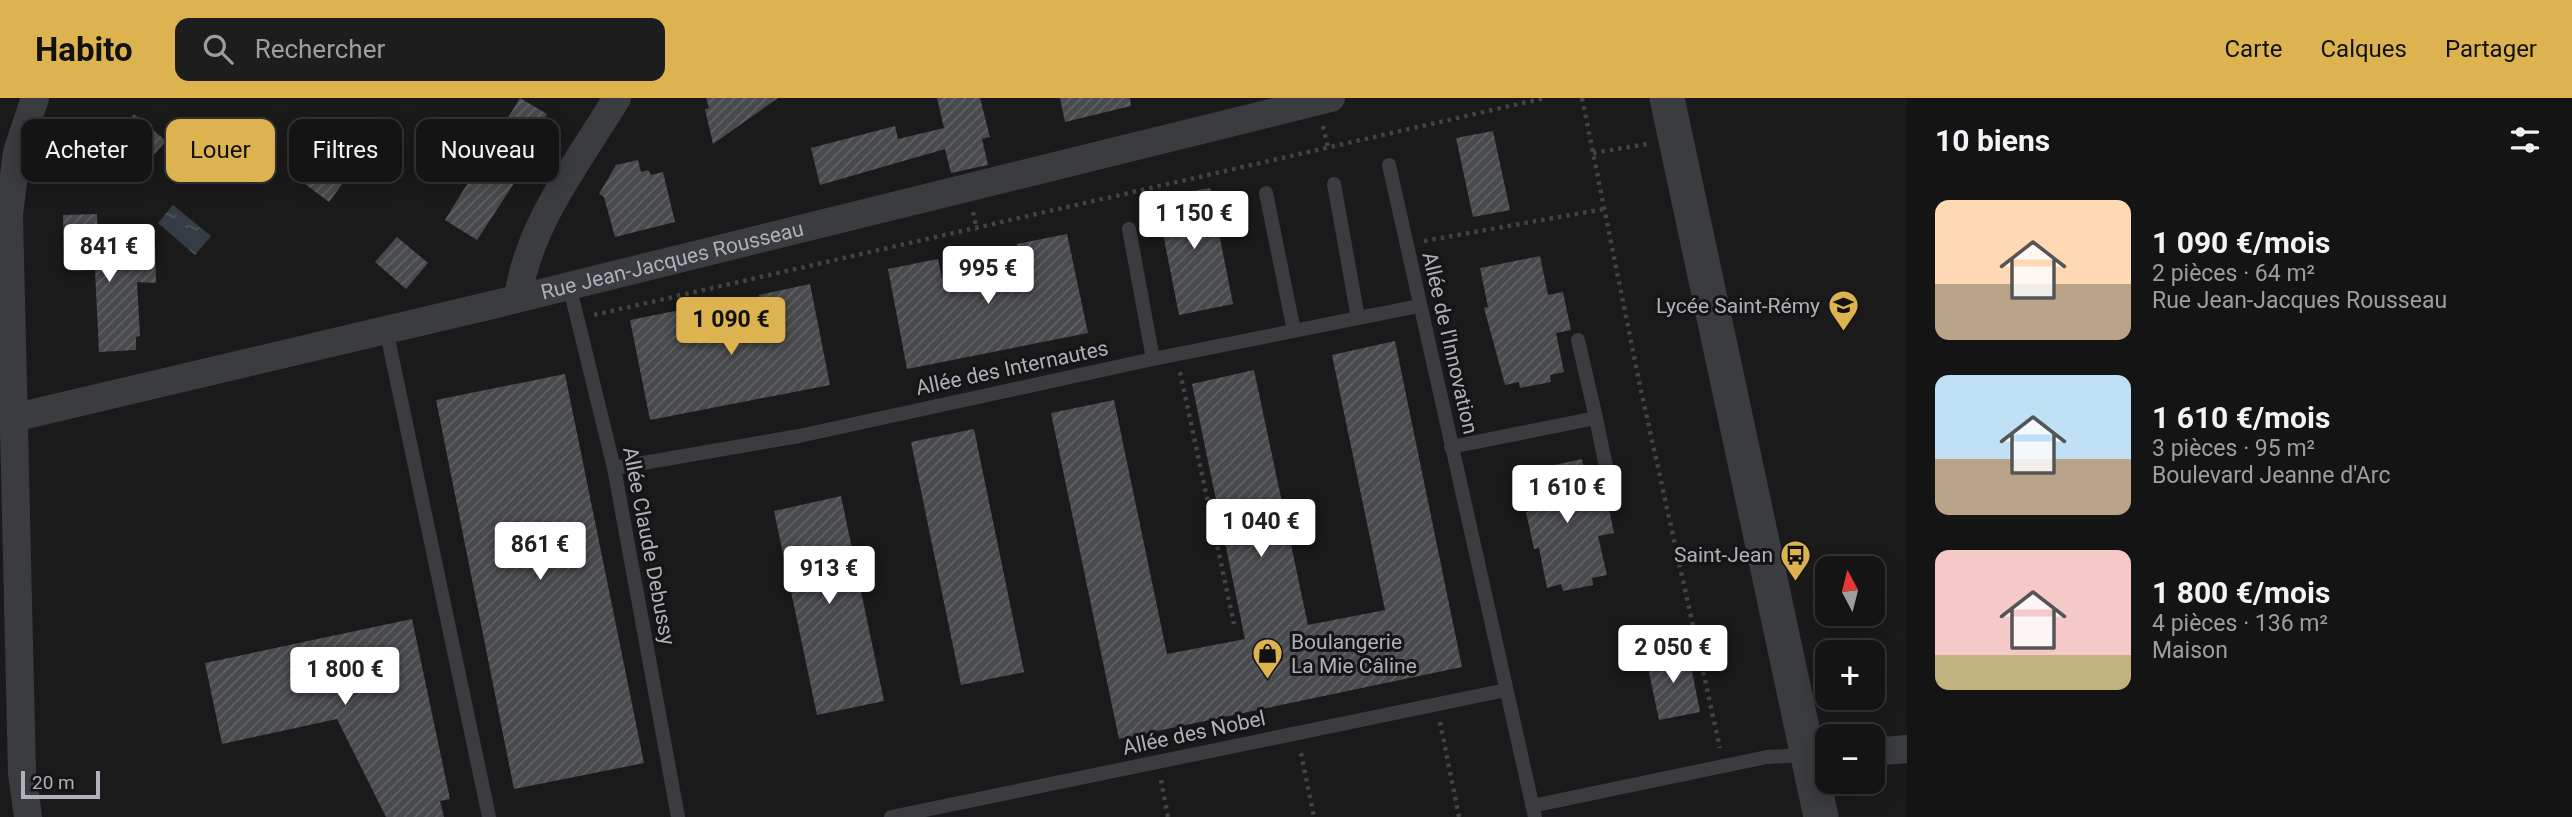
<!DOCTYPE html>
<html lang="fr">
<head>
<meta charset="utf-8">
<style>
  :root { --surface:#141414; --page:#1d1d1d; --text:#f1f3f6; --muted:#9d9ea0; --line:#333334; --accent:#ddb350 }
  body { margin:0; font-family:Roboto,sans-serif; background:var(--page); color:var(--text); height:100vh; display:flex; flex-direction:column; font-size:26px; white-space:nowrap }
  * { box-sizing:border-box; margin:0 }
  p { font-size:23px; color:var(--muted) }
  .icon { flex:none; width:38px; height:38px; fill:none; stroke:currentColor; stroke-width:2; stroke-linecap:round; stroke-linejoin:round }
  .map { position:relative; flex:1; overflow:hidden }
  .drawer { display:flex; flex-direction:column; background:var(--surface); width:665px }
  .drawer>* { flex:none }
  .banner { position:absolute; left:21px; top:21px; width:665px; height:63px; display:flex; gap:14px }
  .needle { width:46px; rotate:353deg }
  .fabs { position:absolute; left:1815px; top:458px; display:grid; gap:14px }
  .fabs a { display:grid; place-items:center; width:70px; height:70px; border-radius:14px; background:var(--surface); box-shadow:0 4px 18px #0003,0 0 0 2px var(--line); font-size:35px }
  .scale { position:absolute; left:21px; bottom:18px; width:79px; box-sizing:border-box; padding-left:7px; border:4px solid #aeb1b9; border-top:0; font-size:19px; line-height:24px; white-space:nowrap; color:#aeb1b9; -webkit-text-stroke:5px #151516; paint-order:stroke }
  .price { position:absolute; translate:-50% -60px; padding:0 16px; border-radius:7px; background:#fff; color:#222; font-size:23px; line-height:46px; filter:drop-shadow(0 2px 4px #0008) }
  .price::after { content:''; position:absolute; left:50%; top:42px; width:21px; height:16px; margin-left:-10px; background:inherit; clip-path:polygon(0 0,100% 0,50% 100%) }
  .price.current { background:var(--accent); color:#111 }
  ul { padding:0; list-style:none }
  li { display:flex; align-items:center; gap:21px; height:175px; padding:0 28px }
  li span { display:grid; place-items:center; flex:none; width:196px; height:140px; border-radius:14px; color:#555 }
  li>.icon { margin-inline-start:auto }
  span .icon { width:84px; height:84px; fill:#fffc; stroke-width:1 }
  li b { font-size:30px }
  h2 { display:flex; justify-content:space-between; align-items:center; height:84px; padding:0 28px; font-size:30px }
  .tag { padding:0 24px; border-radius:14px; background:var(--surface); box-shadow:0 4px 18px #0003,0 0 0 2px var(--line); font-size:24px; line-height:63px }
  .tag.current { background:var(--accent); color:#111 }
  header { display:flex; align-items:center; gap:42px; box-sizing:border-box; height:98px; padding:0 35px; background:var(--accent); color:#111 }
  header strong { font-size:33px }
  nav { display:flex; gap:38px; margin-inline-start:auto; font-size:24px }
  .search { width:490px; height:63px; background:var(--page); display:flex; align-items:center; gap:18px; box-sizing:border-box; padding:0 24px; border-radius:14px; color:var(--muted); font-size:26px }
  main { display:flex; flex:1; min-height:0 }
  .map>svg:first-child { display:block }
  .water { fill:url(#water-ripples) }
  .building { fill:url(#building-hatch) }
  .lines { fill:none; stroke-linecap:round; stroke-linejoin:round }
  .path { stroke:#414347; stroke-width:4.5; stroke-dasharray:3.5 5; stroke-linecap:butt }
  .service { stroke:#3b3c40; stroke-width:14 }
  .minor { stroke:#3b3c40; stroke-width:28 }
  .tertiary { stroke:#3b3c40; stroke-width:35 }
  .labels { text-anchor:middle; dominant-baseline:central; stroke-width:6; stroke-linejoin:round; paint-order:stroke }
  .street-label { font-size:21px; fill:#aeb1b9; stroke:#151516 }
  .poi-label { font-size:21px; fill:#aeb1b9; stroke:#151516; text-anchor:end }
</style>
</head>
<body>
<header>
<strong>Habito</strong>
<div class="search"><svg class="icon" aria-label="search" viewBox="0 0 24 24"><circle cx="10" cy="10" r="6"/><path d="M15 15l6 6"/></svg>Rechercher</div>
<nav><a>Carte</a><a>Calques</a><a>Partager</a></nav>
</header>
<main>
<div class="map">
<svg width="1907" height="719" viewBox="0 0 1907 719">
  <defs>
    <pattern id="water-ripples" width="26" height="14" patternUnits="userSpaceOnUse" patternTransform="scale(1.75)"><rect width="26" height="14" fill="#353c43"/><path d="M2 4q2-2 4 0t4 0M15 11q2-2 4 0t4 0" fill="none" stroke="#50565c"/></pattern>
    <pattern id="building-hatch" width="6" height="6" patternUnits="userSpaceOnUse" patternTransform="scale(1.75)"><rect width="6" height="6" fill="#494a4d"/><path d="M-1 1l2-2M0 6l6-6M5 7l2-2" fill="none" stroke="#616265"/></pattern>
  </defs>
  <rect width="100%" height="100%" fill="#1a1a1b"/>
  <path class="water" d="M222,37L248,59L236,73L210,51Z
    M173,107L211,138L195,157L158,125Z"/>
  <path class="building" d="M520,0L547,16L531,42L539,47L477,142L445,122Z
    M706,0H778L713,46L705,11L709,10Z
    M937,0H980L990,39L982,41L988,67L951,75L945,51L820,87L811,50L895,28L898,41L944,30Z
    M1060,0H1130L1131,8L1065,24Z
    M134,16L166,43L150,61L146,57L121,86L94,63Z
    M1493,33L1510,112L1473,119L1456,40Z
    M316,56L348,78L329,104L297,80Z
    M638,62L641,74L648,72L651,77L663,74L675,124L615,139L604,99L599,96L616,67Z
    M1210,90L1233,206L1179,217L1156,100Z
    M97,116L99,169L133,171L155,146L156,185L137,184L140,238L136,239V252L99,254L95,172L71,173L70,149H64L63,117Z
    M1067,136L1088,235L907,271L888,171L938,161L943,186L1022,170L1017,146Z
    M397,139L428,165L406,191L375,164Z
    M1540,158L1548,197L1563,194L1571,232L1556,235L1564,274L1550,277L1551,284L1520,290L1519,284L1505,287L1484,210L1488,209L1480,170Z
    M810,186L830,287L650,322L630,222L680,212L685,237L764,221L759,197Z
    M1395,243L1462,569L1119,641L1051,315L1114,302L1167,556L1245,541L1192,286L1254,272L1308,527L1385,512L1332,257Z
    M565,276L644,665L514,691L436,302Z
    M974,331L1024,574L961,587L911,344Z
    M1582,361L1590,400L1602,398L1608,406L1614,435L1598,438L1607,477L1592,480L1593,487L1563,493L1561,486L1547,490L1539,450L1534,451L1526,414L1531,413L1522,374Z
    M841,398L884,603L817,617L774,413Z
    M412,521L450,701L440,703L444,719H386L337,621L222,646L205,565Z
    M1688,553L1700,614L1659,622L1646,560Z"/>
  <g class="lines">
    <path class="path" d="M1582,0L1640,288L1720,650
      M1323,28L1328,50
      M1593,55L1647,46
      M973,114L977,132
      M1424,143L1604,111
      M594,217L1545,0
      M1180,274L1234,526
      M1440,624L1459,719
      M1301,655L1314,719
      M1161,682L1168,719"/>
    <path class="service" d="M1389,67L1535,719
      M1334,86L1358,220
      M1266,95L1294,233
      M1129,131L1153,261
      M566,188L573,203L614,370L678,719
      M386,231L489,719
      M1596,320L1612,398
      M1451,349L1596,320L1578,242
      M614,370L799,338L1153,261L1419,208
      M1532,708L1767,659L1808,657
      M891,719L1506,592"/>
    <g class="minor">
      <path d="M518,200C528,126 579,63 617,0"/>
      <path id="s1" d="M0,323L492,207L1331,0"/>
      <path d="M1872,654L1907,651"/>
      <path d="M28,719L22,675L9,116L17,54L35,0"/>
    </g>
    <path class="tertiary" d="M1667,0L1821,719"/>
  </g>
  <defs>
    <symbol id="school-pin" viewBox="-11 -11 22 30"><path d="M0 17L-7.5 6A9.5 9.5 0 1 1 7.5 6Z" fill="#ddb350" stroke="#151516"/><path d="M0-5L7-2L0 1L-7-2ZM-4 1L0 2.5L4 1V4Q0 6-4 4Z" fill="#111"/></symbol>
    <symbol id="bus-pin" viewBox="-11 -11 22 30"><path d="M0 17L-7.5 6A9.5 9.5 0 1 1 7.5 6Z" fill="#ddb350" stroke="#151516"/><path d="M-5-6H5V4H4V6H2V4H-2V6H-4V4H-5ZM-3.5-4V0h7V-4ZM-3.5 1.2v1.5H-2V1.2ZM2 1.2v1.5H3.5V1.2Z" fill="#111"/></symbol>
    <symbol id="shop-pin" viewBox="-11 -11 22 30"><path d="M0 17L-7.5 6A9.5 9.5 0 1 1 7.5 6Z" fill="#ddb350" stroke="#151516"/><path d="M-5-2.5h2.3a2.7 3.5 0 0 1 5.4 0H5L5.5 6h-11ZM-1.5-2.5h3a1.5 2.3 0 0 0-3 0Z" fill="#111"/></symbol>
  </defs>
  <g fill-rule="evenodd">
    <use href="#school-pin" x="1826" y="190" width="35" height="47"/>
    <use href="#bus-pin" x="1778" y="440" width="35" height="47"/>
    <use href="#shop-pin" x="1250" y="538" width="35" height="47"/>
  </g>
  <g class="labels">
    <g class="street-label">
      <text stroke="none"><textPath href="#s1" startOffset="691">Rue Jean-Jacques Rousseau</textPath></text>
      <text transform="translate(1450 245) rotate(77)">Allée de l'Innovation</text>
      <text transform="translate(1012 270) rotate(-12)">Allée des Internautes</text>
      <text transform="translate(649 448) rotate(79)">Allée Claude Debussy</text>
      <text transform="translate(1194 635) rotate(-12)">Allée des Nobel</text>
    </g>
    <g class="poi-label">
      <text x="1820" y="208">Lycée Saint-Rémy</text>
      <text x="1773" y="457">Saint-Jean</text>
      <text x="1291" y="544" text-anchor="start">Boulangerie<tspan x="1291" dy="24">La Mie Câline</tspan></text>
    </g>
  </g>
</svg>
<div class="fabs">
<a><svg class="needle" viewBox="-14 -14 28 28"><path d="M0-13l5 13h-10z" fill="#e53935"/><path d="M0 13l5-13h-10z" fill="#9d9ea0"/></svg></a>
<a>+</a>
<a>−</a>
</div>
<div class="scale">20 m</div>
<b class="price" style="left:1194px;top:153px">1 150 €</b>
<b class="price" style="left:109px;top:186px">841 €</b>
<b class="price" style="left:988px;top:208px">995 €</b>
<b class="price current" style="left:731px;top:259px">1 090 €</b>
<b class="price" style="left:1567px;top:427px">1 610 €</b>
<b class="price" style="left:1261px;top:461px">1 040 €</b>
<b class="price" style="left:540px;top:484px">861 €</b>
<b class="price" style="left:829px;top:508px">913 €</b>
<b class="price" style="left:1673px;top:587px">2 050 €</b>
<b class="price" style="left:345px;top:609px">1 800 €</b>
<div class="banner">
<a class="tag">Acheter</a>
<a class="tag current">Louer</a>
<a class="tag">Filtres</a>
<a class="tag">Nouveau</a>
</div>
</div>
<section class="drawer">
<h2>10 biens<svg class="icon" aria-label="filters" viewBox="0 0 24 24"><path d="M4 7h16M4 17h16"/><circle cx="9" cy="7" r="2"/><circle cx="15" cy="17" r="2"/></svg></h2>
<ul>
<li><span style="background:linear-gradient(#ffd9b3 60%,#b9a48a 0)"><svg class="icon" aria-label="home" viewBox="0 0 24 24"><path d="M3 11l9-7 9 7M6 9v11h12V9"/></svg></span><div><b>1 090 €/mois</b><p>2 pièces · 64 m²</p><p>Rue Jean-Jacques Rousseau</p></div></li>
<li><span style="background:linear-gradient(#bfe0f5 60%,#b9a48a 0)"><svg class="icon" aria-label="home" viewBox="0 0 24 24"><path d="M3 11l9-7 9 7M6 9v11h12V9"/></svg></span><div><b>1 610 €/mois</b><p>3 pièces · 95 m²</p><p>Boulevard Jeanne d'Arc</p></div></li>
<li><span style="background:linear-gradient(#f6c9c9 75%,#c2b280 0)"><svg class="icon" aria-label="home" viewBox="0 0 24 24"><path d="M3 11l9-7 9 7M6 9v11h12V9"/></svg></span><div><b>1 800 €/mois</b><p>4 pièces · 136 m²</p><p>Maison</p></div></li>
</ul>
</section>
</main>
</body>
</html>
